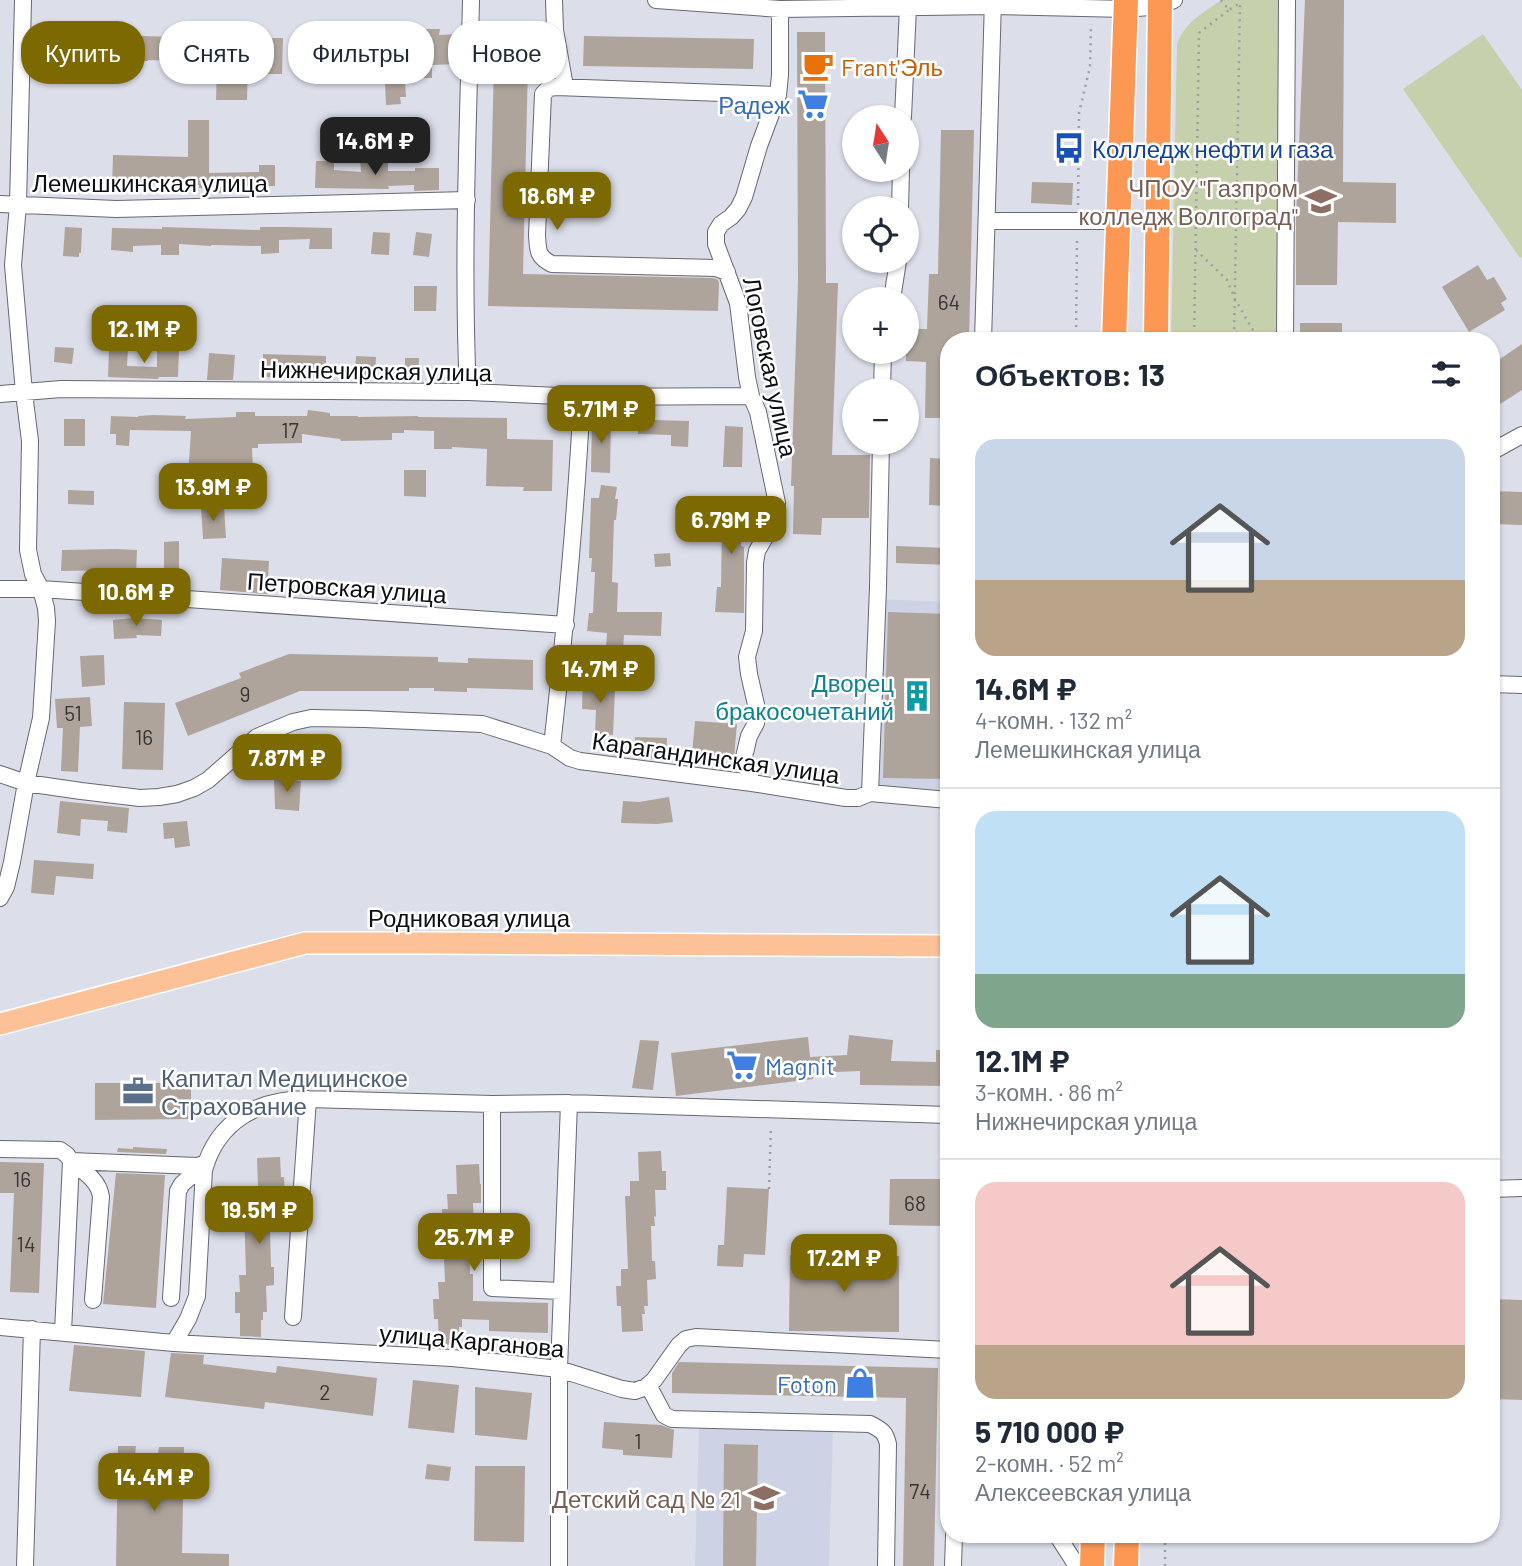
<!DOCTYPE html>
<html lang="ru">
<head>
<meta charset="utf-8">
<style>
  :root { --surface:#fff; --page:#f2f2f3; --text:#1f2937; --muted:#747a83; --line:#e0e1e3; --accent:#7d6901 }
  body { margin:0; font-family:Barlow,sans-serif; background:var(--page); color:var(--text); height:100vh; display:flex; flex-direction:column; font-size:26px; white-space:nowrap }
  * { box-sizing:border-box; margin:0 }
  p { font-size:23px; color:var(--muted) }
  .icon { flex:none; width:38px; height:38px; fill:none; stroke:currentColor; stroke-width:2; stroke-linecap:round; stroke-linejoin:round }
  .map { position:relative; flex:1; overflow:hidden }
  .drawer { position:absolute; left:940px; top:332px; width:560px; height:1211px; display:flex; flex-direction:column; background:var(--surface); border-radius:28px; box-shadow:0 2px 5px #0004 }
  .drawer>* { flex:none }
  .guide { position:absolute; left:21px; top:21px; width:665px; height:63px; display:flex; gap:14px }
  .needle { width:46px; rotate:348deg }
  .fabs { position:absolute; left:842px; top:105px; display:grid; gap:14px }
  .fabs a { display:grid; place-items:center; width:77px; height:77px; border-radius:50%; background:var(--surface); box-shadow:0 2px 5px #0004; font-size:35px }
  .price { position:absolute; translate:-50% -60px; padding:0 16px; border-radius:14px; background:var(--accent); color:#fff; font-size:23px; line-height:46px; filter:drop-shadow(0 2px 4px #0008) }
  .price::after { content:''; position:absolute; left:50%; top:42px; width:21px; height:16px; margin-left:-10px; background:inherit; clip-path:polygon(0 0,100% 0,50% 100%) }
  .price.selected { background:#222; color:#fff }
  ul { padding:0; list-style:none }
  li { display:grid; align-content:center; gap:14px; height:371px; padding:0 35px }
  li+li { border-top:2px solid var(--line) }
  li span { display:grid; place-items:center; height:217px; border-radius:21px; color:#555 }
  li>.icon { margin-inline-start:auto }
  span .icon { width:126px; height:126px; fill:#fffc; stroke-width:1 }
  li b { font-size:30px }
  h2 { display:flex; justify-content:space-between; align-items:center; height:84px; padding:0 35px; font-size:30px }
  .pill { padding:0 24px; border-radius:28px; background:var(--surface); box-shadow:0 2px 5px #0004; font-size:24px; line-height:63px }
  .pill.selected { background:var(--accent); color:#fff }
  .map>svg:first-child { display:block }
  .built { fill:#ced2e5 }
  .green { fill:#c7d0ad }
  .building { fill:#aea49c }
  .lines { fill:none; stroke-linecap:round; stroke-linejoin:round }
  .minor-casing { stroke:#666873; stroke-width:18 }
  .major-casing { stroke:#fff; stroke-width:24 }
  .highway-casing { stroke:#fff; stroke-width:27 }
  .path { stroke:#9d9fa8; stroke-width:2.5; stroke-dasharray:2 5; stroke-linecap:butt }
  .minor { stroke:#fff; stroke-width:16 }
  .major { stroke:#fdc198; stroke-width:21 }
  .highway { stroke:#fc9854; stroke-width:24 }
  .labels { text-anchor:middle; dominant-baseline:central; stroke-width:5; stroke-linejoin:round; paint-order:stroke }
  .number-label { font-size:21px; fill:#363435 }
  .food-label { font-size:24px; fill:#c56008; stroke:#fff; text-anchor:start }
  .shop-label { font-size:24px; fill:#366cbe; stroke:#fff; text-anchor:end }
  .transit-label { font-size:24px; fill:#164399; stroke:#fff; text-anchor:start }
  .street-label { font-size:24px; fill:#0e0f13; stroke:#fff }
  .education-label { font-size:24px; fill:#785e54; stroke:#fff; text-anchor:end }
  .culture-label { font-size:24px; fill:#0d838f; stroke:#fff; text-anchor:end }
  .service-label { font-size:24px; fill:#4e5e75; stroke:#fff; text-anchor:start }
</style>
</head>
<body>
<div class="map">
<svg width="1522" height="1566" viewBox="0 0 1522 1566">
  <rect width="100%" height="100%" fill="#dcdeea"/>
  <path class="built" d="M876,599L948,602V793L868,790Z
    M699,1427L833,1431L829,1566H695Z"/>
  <path class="green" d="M1221,0H1279L1280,341H1171L1177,44C1186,21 1202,14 1221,0Z
    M1483,34L1522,90V257L1520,258L1403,89Z"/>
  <path class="building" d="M1305,0H1344L1343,182L1396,183V223L1338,222L1337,285H1296V217Z
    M393,29H440L439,35L460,34L459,64L432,65V78H412L413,47H394Z
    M797,32H825L826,283H838L832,455H870L869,518H822L821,535L793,534L794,486H791L798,282Z
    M70,35L91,36L88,79L69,78Z
    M117,35L198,38L199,36L214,37L213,62L148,60V61H117Z
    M584,36L754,39L753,69L583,66Z
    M267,38H283L282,74H266Z
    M382,38L383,58L341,60V72H316V39Z
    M494,64L528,65L523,274L714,278L718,280L719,283L718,311L488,306Z
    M217,66L248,67L247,100H216Z
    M405,83L406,97H400L401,104L386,105L385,84Z
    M188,120H209V173L259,172V165H275V186H237V192L217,193V189L199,188V185L143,184V189L112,188L113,155L188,157Z
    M941,130H974L969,341H948V418H925L926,362L906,361V329H927L929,274H938Z
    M388,158V171H415V168H439V190L414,191V185L388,186L389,189L315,188L316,161H334V170L361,172L360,159Z
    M1032,182L1073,183L1072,205L1031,203Z
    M65,227L82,228L81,253H79V257L63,256Z
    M162,227L260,230V227H288L332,228V249H309L310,239L279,240V253L261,254V246L211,245V246L179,244V255H161V245L133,246V252L111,250L112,228L162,229Z
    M373,232L390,233L389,255L371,254Z
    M416,232L432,234L429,257L413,255Z
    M1478,265L1487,280L1494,277L1507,299L1501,303L1505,310L1469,332L1442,287Z
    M414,286H437L436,311H414Z
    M1300,323H1342V341H1300Z
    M1522,344V390L1491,410V365Z
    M55,347L74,348L72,364L54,362Z
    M109,348L128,349L127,366L157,367V348L179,349L178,377H159L158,379L108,377Z
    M209,353L235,355L233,380H207Z
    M263,354L326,356V378L263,377Z
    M356,356L376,357L375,377L355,376Z
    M405,358H419L418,376H405Z
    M308,410L330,413V416H358V417L418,416V417L507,418V439L553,440L552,491H523L524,487L486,486L487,449L452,447V449H434V431L404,430V433H392V440L341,441L340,439L302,434V443L258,444V448H252L254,492H236L235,480L188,477L191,431L130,430L129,446L116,445V434H110L111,416L138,417V416L154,415L186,416L185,419L236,417V412H255V416H307Z
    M637,416H652V420L689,421L688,447L671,446V435L638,434Z
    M592,418H611L610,473L591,472Z
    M64,419H85V446H64Z
    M725,426L743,427L742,467H723Z
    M930,458L948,459V506L929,505Z
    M404,470H426V497L404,496Z
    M601,485L617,487L615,499H618L616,520H614L612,582L618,583L617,612H662L661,636L624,635L623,649L606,648L607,633L587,631L589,613H593L595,572H591L592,558H589L591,498H599Z
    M68,490L94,491V505L68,504Z
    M1491,491L1522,492V525L1491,524Z
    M718,496H743L741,546L744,547V613L715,612L717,587H721L722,525H717Z
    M201,507H224L226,538L203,539Z
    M179,541V573H164V542Z
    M896,546L948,548V565L896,563Z
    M117,549L137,550L136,574L116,573V570L61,571L62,550Z
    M670,553L671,566L655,567L654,554Z
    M222,558L269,561L267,594L220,590Z
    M888,612L948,614V779L883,778Z
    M133,618L162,620L161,636L136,635L137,638L114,639L113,620Z
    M289,654L438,657V662L468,663V658L533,660V690L467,688V692L434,691V688H409V691H300L188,736L175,703L241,678L239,673Z
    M104,655L105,685L82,687L80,656Z
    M583,678L604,680L603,688L615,689L613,735L595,734L596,710L582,709Z
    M90,697L92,726L80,727L78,772L61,771L63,728H57L55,699Z
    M124,702L165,703L163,770L122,769Z
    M695,721L737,724L734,758L692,755Z
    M635,737L667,738L666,759L634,757Z
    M274,778L301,781L299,811L275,809Z
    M669,797L673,822L657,824L621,823L623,801L639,802Z
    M60,801L129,808L127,833L107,831L108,821L81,819L80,836L57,833Z
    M187,821L190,846L175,848L174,838L164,839L163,823Z
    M34,860L94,864L93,879L56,876L54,895L31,893Z
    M849,1035L893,1040L891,1061L936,1062V1050H948V1086L860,1085V1071L812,1073L813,1079L676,1096L671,1053L808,1037L810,1057L847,1055Z
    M640,1040L659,1041L653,1090L632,1088Z
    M95,1083H191V1119L95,1120Z
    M133,1147L167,1149L166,1154L117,1152L118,1148L133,1149Z
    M661,1151L662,1171H666V1190H655L656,1217L654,1216L655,1226H651L652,1261H655L656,1279L647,1280L648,1306H644L645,1314H642L643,1331L622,1332L621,1306H617L616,1286H621V1269H628L625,1196H630V1181H639L638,1152Z
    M280,1157L281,1177H284L285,1196H274L275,1223H273V1232H270L271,1267H274V1285L266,1286L267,1312H263V1320H261V1337L240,1336V1313H235V1292H240L239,1275H246L244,1202H249L248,1187H258L257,1158Z
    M0,1162L44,1163L39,1293L10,1292L14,1193H0Z
    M479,1164L480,1184H481V1203H473L474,1229H472V1238L469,1239L470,1274H473V1301L548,1303V1333L489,1331V1320L462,1319V1327H459L460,1344L439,1345L438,1319H434L433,1299H439L438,1282H445L442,1209H448L447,1194H457L456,1165Z
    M116,1173L165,1175L156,1308L103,1304Z
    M890,1179H942L941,1226L889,1225Z
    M727,1187L769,1189L765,1255L744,1254L743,1267L717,1266L718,1245H724Z
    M790,1255L899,1256V1332L789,1331Z
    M1491,1299L1522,1300V1400L1491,1399Z
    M74,1345L145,1351L141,1397L69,1391Z
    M171,1353L204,1355L203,1364L276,1373L277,1366L377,1378L373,1416L265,1402L264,1409L165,1397Z
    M679,1362L938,1368L934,1566H903L906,1398L672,1393V1373Z
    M413,1380L459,1385L454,1433L408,1428Z
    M475,1387L532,1393L527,1440L475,1435Z
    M604,1422L661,1425L674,1430L672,1458L623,1455V1450L602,1448Z
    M724,1444L758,1445L756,1566H723Z
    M118,1446H136L134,1464L156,1467L159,1447H184L182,1553L229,1554V1566H116Z
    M427,1464L451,1467L449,1481L425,1479Z
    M475,1466H525L524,1542L474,1541Z"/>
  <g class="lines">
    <defs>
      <path id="minor" d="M554,0L555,30L565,87
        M656,0L780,9L993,6L1126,9L1160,6L1174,0
        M903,117L908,7
        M0,204L116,209L467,200
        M900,208L901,170
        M987,221H1119
        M727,272L716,268L552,264C537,257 538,250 537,235L543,94L549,88L556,87L778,95
        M892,299L898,261
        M983,341L993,0
        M1285,341L1287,0
        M882,390L883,352
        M468,392C462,262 468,131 471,0
        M0,394L61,389L468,392L582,397L751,396
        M1491,452L1522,435
        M0,589H41L566,625
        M1491,684L1522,685
        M552,746C565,630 576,514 582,397
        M0,774L26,783L81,791L140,798L159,797L177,794L194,788L208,780L257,737L293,722L311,718L365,719L482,724L552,746L570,758L580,761L752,783L846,798H858L870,793L948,800
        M752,783L744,757L749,736L756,723L757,709L749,674L747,657L754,631L755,563L757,551L775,520L777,503L758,412L751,396L747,377L738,303L716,244V232L721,224L731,217L738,209L744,197L759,146L778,95L780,75V9
        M870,793L878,587L881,443
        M0,898L6,887L12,862L26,783L41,718L47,621L46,608L41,589L33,574L28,550L30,441L24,393L13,265L18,204L23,0
        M492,1104V1288L562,1291
        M0,1149L60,1150L67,1155L71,1161L63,1332
        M71,1161C83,1171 99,1180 101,1197L93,1300
        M71,1161L197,1166L206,1163
        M1491,1189L1522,1188
        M171,1298L178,1191L182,1184L206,1163
        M293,1317L308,1099
        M0,1327L174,1343L452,1358L514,1364L559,1369L622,1389L635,1391L646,1387L654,1380L679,1345L686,1339L696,1337L948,1350
        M174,1343L188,1319L197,1296L204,1170C218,1120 259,1099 308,1099L492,1104L569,1103L948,1115
        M648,1385L664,1415L672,1419L870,1424C881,1430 885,1431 888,1444L886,1566
        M1057,1535L1077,1566
        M25,1566L32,1329
        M559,1566V1369L569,1103
        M953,1566L954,1535"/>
      <path id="major" d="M0,1024L305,943H425L948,946"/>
      <path id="highway" d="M1114,341L1126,0
        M1156,341L1160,0
        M1092,1566L1093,1535
        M1126,1566L1127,1535"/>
    </defs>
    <use href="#minor" class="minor-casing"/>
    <use href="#major" class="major-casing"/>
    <use href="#highway" class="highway-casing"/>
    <path class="path" d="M1221,0L1229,10L1240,3L1234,341
      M1078,205L1079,113L1090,67L1091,24
      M1196,250L1227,280L1235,299L1259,341
      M1076,341L1077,237
      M1194,341L1199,33L1229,10
      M769,1189L771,1126
      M1165,1566V1535"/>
    <use href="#minor" class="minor"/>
    <use href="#major" class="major"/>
    <use href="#highway" class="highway"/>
  </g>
  <defs>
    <symbol id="cafe-bare" viewBox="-9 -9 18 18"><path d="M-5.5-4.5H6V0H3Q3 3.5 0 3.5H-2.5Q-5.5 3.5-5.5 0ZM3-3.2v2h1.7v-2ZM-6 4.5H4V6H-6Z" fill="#e8710a" stroke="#fff" stroke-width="2.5" paint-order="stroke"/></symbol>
    <symbol id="supermarket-bare" viewBox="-9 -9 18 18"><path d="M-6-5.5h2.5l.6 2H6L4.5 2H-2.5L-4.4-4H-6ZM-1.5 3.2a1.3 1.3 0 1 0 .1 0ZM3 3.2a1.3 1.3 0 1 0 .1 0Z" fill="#3f7fe0" stroke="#fff" stroke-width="2.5" paint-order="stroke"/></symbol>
    <symbol id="bus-bare" viewBox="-9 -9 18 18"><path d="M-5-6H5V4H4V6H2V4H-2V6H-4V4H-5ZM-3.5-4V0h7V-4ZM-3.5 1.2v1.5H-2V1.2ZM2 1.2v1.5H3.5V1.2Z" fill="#1a4fb4" stroke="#fff" stroke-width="2.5" paint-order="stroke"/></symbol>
    <symbol id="university-bare" viewBox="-9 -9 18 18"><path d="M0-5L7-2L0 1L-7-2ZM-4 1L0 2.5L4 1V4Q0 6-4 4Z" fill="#8d6e63" stroke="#fff" stroke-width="2.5" paint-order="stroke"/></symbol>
    <symbol id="building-bare" viewBox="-9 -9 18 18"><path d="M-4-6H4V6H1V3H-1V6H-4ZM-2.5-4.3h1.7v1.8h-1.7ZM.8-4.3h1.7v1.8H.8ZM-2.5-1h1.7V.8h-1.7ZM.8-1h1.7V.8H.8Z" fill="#0f9aa8" stroke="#fff" stroke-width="2.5" paint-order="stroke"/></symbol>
    <symbol id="office-bare" viewBox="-9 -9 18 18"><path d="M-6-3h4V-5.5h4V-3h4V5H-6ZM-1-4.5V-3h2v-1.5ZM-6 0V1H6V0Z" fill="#5c6f8a" stroke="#fff" stroke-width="2.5" paint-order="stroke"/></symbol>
    <symbol id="shop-bare" viewBox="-9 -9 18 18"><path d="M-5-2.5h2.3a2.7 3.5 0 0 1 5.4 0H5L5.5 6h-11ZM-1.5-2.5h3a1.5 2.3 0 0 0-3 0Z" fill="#3f7fe0" stroke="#fff" stroke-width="2.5" paint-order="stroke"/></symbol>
    <symbol id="school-bare" viewBox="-9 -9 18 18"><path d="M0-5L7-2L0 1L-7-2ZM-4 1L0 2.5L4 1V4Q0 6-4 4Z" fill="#8d6e63" stroke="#fff" stroke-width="2.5" paint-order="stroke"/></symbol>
  </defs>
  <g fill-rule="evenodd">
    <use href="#cafe-bare" x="796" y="44" width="44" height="44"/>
    <use href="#supermarket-bare" x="791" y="82" width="44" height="44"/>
    <use href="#bus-bare" x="1047" y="126" width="44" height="44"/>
    <use href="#university-bare" x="1299" y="179" width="44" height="44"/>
    <use href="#building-bare" x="895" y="674" width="44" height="44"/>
    <use href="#supermarket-bare" x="720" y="1043" width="44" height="44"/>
    <use href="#office-bare" x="116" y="1069" width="44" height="44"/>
    <use href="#shop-bare" x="838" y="1361" width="44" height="44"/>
    <use href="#school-bare" x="742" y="1476" width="44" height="44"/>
  </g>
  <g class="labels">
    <g class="number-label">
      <text x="949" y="301">64</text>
      <text x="290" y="429">17</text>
      <text x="245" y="693">9</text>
      <text x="73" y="712">51</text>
      <text x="144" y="736">16</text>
      <text x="22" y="1178">16</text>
      <text x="915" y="1202">68</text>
      <text x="26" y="1243">14</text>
      <text x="325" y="1391">2</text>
      <text x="638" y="1440">1</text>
      <text x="920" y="1490">74</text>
    </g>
    <g class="food-label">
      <text x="841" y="66">Frant'Эль</text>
    </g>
    <g class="shop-label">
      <text x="790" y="104">Радеж</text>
      <text x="765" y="1065" text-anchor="start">Magnit</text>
      <text x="837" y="1383">Foton</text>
    </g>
    <g class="transit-label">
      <text x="1092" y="148">Колледж нефти и газа</text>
    </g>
    <g class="street-label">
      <text x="150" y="182">Лемешкинская улица</text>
      <text transform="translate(771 367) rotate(78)">Логовская улица</text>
      <text transform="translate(376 370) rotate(1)">Нижнечирская улица</text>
      <text transform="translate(347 587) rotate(4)">Петровская улица</text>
      <text transform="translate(716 757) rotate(8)">Карагандинская улица</text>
      <text x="469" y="917">Родниковая улица</text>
      <text transform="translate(472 1340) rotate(5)">улица Карганова</text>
    </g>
    <g class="education-label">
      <text x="1298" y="187">ЧПОУ "Газпром<tspan x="1298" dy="28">колледж Волгоград"</tspan></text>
      <text x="741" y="1498">Детский сад № 21</text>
    </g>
    <g class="culture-label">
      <text x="894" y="682">Дворец<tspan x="894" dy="28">бракосочетаний</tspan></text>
    </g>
    <g class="service-label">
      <text x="161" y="1077">Капитал Медицинское<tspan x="161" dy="28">Страхование</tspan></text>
    </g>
  </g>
</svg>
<div class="fabs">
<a><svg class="needle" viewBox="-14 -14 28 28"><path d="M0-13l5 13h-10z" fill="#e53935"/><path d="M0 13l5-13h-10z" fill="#747a83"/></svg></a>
<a><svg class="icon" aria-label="locate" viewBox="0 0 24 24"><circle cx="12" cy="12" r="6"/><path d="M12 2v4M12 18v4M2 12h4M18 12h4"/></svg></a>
<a>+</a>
<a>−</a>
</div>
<b class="price selected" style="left:375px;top:177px">14.6M ₽</b>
<b class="price" style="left:557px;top:232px">18.6M ₽</b>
<b class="price" style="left:144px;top:365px">12.1M ₽</b>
<b class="price" style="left:601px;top:445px">5.71M ₽</b>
<b class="price" style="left:213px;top:523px">13.9M ₽</b>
<b class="price" style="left:731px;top:556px">6.79M ₽</b>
<b class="price" style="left:136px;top:628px">10.6M ₽</b>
<b class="price" style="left:600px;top:705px">14.7M ₽</b>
<b class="price" style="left:287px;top:794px">7.87M ₽</b>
<b class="price" style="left:259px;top:1246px">19.5M ₽</b>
<b class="price" style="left:474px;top:1273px">25.7M ₽</b>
<b class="price" style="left:844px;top:1294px">17.2M ₽</b>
<b class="price" style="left:154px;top:1513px">14.4M ₽</b>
<div class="guide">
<a class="pill selected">Купить</a>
<a class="pill">Снять</a>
<a class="pill">Фильтры</a>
<a class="pill">Новое</a>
</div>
<section class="drawer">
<h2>Объектов: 13<svg class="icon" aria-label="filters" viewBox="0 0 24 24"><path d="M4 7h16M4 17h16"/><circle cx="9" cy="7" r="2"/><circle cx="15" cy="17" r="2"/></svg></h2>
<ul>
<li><span style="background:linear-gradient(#c9d6e8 65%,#b9a48a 0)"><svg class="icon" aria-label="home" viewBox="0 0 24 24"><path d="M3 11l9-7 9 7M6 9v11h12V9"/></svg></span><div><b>14.6M ₽</b><p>4-комн. · 132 m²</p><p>Лемешкинская улица</p></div></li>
<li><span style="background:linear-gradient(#bfe0f5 75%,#7fa58c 0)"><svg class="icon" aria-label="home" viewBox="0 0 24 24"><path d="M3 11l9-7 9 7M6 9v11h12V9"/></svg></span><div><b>12.1M ₽</b><p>3-комн. · 86 m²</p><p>Нижнечирская улица</p></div></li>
<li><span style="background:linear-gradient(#f6c9c9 75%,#b9a48a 0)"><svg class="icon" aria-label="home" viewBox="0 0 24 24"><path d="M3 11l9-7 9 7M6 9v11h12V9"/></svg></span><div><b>5 710 000 ₽</b><p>2-комн. · 52 m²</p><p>Алексеевская улица</p></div></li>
</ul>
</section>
</div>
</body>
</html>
